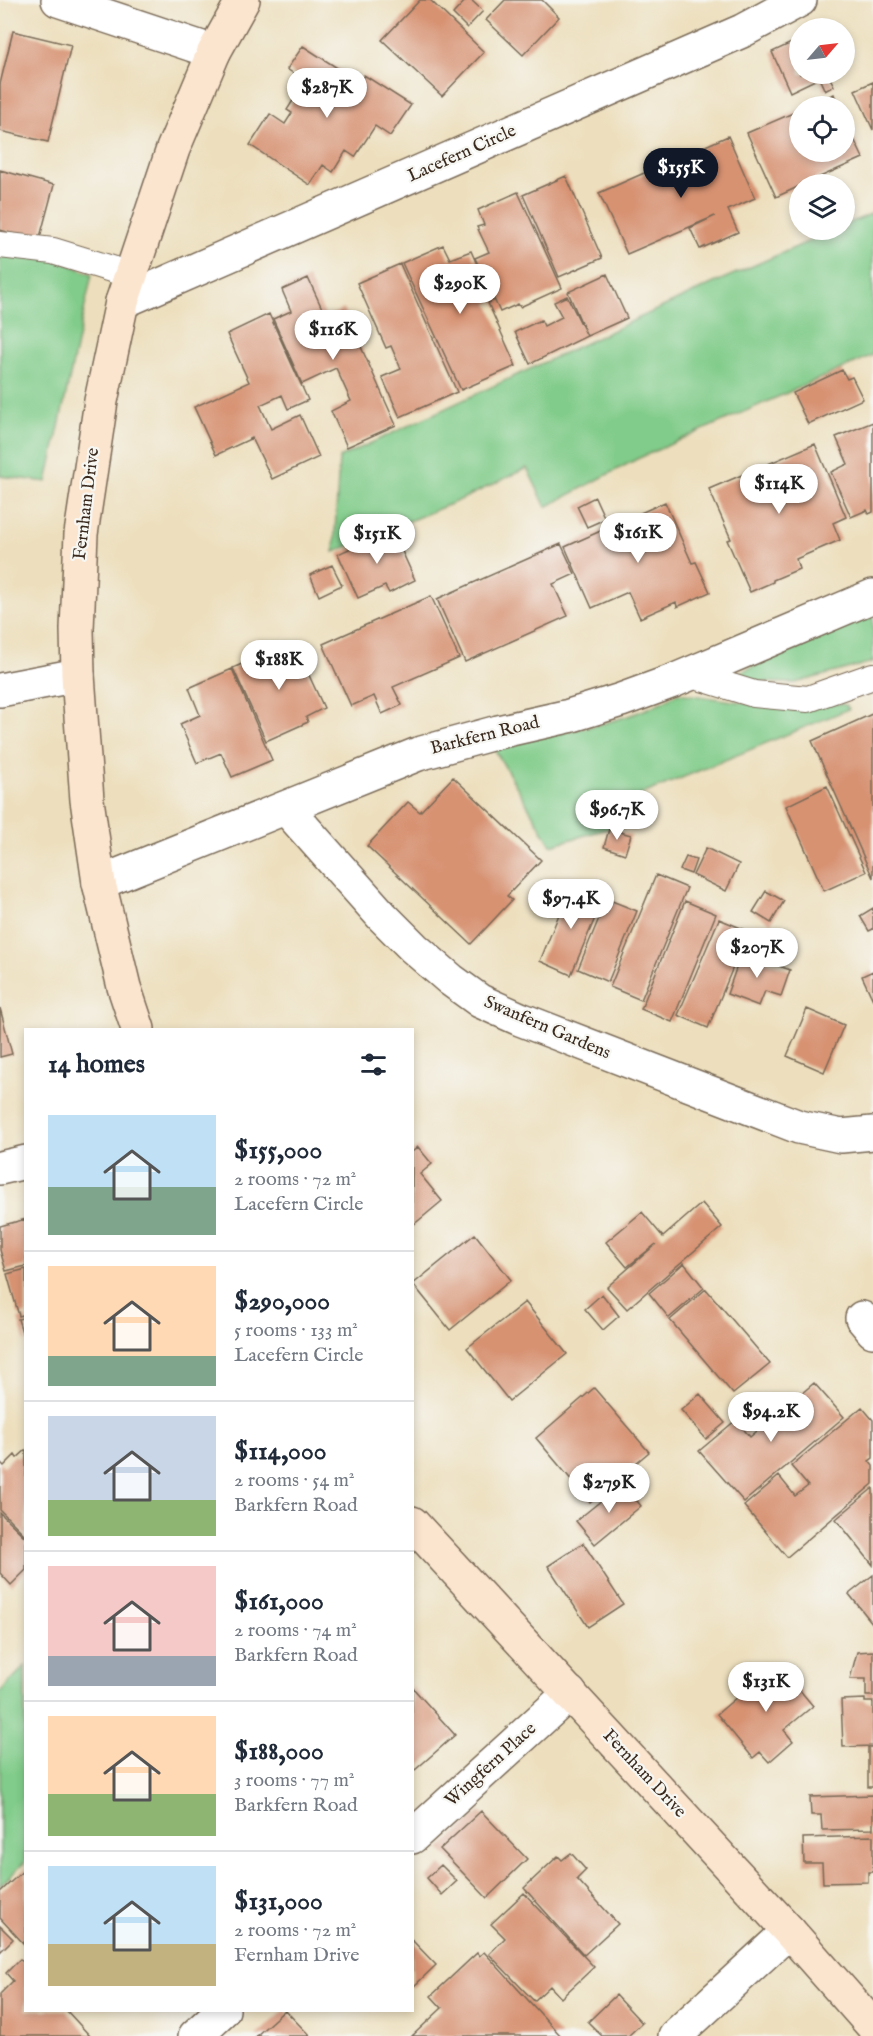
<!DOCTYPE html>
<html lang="en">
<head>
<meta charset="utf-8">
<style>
  :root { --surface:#fff; --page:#f6f6f7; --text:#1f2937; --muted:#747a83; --line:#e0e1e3; --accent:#111827 }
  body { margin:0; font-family:"IM FELL English",serif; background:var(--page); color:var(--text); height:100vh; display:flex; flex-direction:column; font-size:22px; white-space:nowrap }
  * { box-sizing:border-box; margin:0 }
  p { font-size:20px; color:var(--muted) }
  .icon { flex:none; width:33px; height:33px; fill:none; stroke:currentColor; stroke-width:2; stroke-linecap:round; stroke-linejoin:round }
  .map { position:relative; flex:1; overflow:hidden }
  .sheet { position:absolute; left:24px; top:1028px; width:390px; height:984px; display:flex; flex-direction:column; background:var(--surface); border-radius:0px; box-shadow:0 3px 9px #0003 }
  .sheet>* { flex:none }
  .needle { width:39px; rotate:62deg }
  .tools { position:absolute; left:789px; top:18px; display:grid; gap:12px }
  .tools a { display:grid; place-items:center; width:66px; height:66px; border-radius:50%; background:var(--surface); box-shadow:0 3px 9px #0003; font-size:30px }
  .price { position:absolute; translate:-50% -51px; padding:0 14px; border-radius:21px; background:#fff; color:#222; font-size:20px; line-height:39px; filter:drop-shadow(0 2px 3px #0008) }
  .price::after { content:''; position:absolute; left:50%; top:36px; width:18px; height:14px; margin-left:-9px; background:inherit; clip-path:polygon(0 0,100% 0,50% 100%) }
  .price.active { background:var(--accent); color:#fff }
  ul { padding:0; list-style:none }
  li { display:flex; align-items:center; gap:18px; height:150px; padding:0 24px }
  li+li { border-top:2px solid var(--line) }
  li span { display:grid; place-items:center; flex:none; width:168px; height:120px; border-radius:0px; color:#555 }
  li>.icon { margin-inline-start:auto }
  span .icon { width:72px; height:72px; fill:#fffc; stroke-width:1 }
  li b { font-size:26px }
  h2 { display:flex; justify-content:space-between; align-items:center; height:72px; padding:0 24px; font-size:26px }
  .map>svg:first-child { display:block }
  .green { fill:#81cc8a; stroke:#5e7b54; stroke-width:1.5 }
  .building { fill:#d79272 }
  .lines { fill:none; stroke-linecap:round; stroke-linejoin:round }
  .lane-casing { stroke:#796956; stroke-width:28 }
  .street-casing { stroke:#796956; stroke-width:36 }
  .secondary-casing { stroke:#796956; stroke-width:36 }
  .lane { stroke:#fff; stroke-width:26 }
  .street { stroke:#fff; stroke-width:33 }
  .secondary { stroke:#fbe5cf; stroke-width:33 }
  .labels { text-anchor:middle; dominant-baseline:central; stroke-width:4.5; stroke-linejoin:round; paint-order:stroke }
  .street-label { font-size:18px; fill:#3b2a1e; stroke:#f6f6f2 }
</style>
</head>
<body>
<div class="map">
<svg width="873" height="2036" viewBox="0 0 873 2036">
  <rect width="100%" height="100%" fill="#f6f6f2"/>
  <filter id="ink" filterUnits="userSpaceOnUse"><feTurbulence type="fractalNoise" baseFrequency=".0167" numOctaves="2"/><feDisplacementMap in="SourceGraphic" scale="12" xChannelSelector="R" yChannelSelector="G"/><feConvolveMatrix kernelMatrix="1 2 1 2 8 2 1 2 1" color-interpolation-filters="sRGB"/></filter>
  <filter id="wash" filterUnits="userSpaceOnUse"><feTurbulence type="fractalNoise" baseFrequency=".008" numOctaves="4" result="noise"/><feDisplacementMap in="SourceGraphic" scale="24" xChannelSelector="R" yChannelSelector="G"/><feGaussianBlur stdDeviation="1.35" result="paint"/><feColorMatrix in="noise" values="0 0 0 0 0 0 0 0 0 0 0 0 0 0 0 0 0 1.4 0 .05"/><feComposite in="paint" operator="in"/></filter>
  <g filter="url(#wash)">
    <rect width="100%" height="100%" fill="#eddfbd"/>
    <path class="green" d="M873,213V355L637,459L546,507L527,468L460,500L334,552L339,458L714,283L835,230H844L845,225Z
      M0,236L92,274L47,482L0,476Z
      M873,616V662L795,683L757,682L733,675Z
      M678,693L761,705L826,702L846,705L849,709L640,795L644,810L637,820L551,845L492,745C554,733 623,727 678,693Z
      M25,1666V1862L0,1886V1692Z"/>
    <g id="blocks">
      <path class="building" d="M420,0H430L484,52L442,96L382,40Z
        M466,0H471L483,11L467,28L453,14Z
        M505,0H542L559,17L523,55L486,20Z
        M13,31L71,45L48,142L0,131V84Z
        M800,39V74H828L834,86L825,91L819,78L790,92L772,52Z
        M303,46L359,82L364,75L411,105L390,136L375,126L355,157L346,151L333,172L323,165L310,185L250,145L270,114L285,124L292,113L287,110L299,91L310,98L316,89L287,69Z
        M873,82V130L855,90Z
        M834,94L839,106H807Z
        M800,110V152H844V118L863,158L804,184H800V186L776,197L747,133Z
        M728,136L755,198L728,210L738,232L700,249L690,228L715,216L627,254L599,193Z
        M0,170L54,185L39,241L0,230Z
        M566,176L602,258L559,277L523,195Z
        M518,192L562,288L520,307L518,304L500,312L475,258L489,252L477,227L484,225L478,210Z
        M443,245L450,259L471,251L493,301L488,303L516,366L461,390L402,263Z
        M400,264L457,392L400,417L382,377L401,369L391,346L386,348L357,283Z
        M607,274L627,318L587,336L568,292Z
        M308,278L326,317L344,309L396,425L347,447L331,411L351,401L336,368L302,384L273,319L291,311L282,290Z
        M567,296L587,336L530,364L515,332L541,320L544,326L562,317L554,302Z
        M269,314L308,400L288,409L282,395L260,405L271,429L300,415L319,457L272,479L252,438L216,455L194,407L249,382L227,334Z
        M842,370L847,379L852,377L863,399L808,424L793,393Z
        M873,422V512L869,514L867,510L851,517L831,472L848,464L836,437Z
        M815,444L846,517L833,523L840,540L796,559L799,569L773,580V582L750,592L727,540L731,539L709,489Z
        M595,497L605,519L587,527L577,506Z
        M665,502L692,563L696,562L710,592L677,607L676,602L640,618L628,592L592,608L565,547Z
        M392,529L415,580L389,593L385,586L358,598L338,554Z
        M561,544L575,574L553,584L568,616L465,662L437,599Z
        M332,565L342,585L319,596L310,575Z
        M431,596L459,658L393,687L402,705L382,714L374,696L351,706L323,644Z
        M296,647L324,708L306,717L308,722L266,741L233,668L278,648L280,654Z
        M232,669L272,760L232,777L221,753L197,763L180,724L200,715L189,688Z
        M872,714L873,716V878L812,741Z
        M453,777L541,860L507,896L512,900L471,944L367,846L408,802L420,812Z
        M827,786L866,872L824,891L786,806Z
        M609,829L631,835L625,854L604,847Z
        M706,848L739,864L726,891L693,875Z
        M686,857L696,860L691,874L680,870Z
        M656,875L687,888L641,1000L610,987Z
        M571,885L603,899L571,975L540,961Z
        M766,891L784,901L771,923L753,912Z
        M607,899L637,911L608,982L578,969Z
        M685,901L716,914L672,1022L641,1009Z
        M873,908V929L869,931L860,916Z
        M719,919L748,931L708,1028L678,1015Z
        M742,952L790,970L781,996L765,991L759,1006L727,994Z
        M873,971V1000L862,976Z
        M0,1008L12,1054L0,1057Z
        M807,1009L844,1025L824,1072L787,1056Z
        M418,1147L432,1164L420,1174L442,1201L412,1226V1152Z
        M702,1203L722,1227L627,1309L607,1287L656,1244L627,1267L606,1242L642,1212L663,1237Z
        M26,1219V1266L6,1271L0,1250V1226Z
        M475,1234L511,1280L450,1330L413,1284Z
        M684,1263L704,1288L669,1318L649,1293Z
        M26,1269V1314L19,1316L7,1274Z
        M706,1289L770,1364L733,1394L670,1320Z
        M602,1294L619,1316L603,1330L585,1309Z
        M525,1302L567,1354L509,1401L467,1348Z
        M26,1317V1341L25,1342L18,1319Z
        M814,1383L844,1417L744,1502L699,1451L736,1420L750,1437Z
        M594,1388L649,1452L590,1502L536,1438Z
        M700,1394L725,1423L706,1439L681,1410Z
        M862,1407L873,1420V1458L869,1461L873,1466V1484L787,1557L744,1506L779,1476L795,1496L808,1486L791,1466Z
        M26,1450V1536L0,1510V1462L4,1466L15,1455L17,1458Z
        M623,1483L641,1506L595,1544L576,1521Z
        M873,1488V1565L836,1519Z
        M0,1513L26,1538V1570L11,1585L0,1573Z
        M583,1543L623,1604L588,1627L548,1566Z
        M873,1575V1624L849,1594Z
        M873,1651V1696H866V1679H850L857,1652Z
        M777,1663L813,1706L784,1730L793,1741L769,1762L760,1752L753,1758L717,1714Z
        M412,1687L455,1735L415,1770L412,1767Z
        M865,1699V1702H873V1746L843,1747L841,1700Z
        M868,1747H873V1787H868Z
        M873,1795V1829L822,1830L821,1815H811L810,1797Z
        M481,1811L527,1859L487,1898L440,1849Z
        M873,1836V1872H868V1882L823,1883L822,1863H804L803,1838Z
        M571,1853L586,1870L577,1879L618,1924L584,1955L524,1888L558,1856L562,1860Z
        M441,1865L457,1881L442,1895L427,1878Z
        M26,1868V1943L24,1944L0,1918V1892Z
        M524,1893L594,1967L561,1998L550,1986L534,2001L489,1954L505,1938L491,1924Z
        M0,1926L13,1939L0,1952Z
        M412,1940L436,1965L412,1988Z
        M484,1952L561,2036H412L442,2008L431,1996L477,1953L479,1956Z
        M20,1959L26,1965V2010H66L90,2036H0V1994L13,1981L6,1973Z
        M616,1995L642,2023L628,2036H602L588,2022Z
        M285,2010L310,2036H256Z"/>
    </g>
  </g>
  <g filter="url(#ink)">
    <use href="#blocks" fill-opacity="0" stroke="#796956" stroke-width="1.5"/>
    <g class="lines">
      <defs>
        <path id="lane" d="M0,245L53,251L131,275
          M689,674L754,694L808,699L873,676"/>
        <path id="street" d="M58,0L214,52
          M122,302L742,31L800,0
          M0,690L78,675
          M286,808L382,916L414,948L451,980L480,1001L520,1019L799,1127L841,1136L873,1133
          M99,883L418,754L498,732L569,716L621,700L673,681L873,596
          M0,1168L26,1162
          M862,1318L873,1331
          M412,1837L570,1693
          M195,2036L223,2010
          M675,2036L789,1931"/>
        <path id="secondary" d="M138,1029L124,987L99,883L87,800L78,675L77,629L81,534L101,401L122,302L173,149L214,52L243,0
          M412,1523L789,1931L873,2026"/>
      </defs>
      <use href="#lane" class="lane-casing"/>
      <use href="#street" class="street-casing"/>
      <use href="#secondary" class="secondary-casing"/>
      <use href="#lane" class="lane"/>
      <use href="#street" class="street"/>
      <use href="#secondary" class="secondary"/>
    </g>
  </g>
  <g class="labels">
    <g class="street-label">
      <text transform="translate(462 154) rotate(-24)">Lacefern Circle</text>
      <text transform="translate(87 504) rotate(-83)">Fernham Drive</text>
      <text transform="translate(485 736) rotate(-14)">Barkfern Road</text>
      <text transform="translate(547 1028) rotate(23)">Swanfern Gardens</text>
      <text transform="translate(491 1765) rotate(-42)">Wingfern Place</text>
      <text transform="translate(644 1774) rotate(47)">Fernham Drive</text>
    </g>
  </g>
</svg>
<div class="tools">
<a><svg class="needle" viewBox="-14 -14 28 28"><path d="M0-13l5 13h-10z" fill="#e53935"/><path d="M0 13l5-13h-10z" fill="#747a83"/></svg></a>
<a><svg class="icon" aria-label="locate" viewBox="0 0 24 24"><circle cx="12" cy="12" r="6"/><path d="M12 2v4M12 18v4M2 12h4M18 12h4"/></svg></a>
<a><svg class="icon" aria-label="layers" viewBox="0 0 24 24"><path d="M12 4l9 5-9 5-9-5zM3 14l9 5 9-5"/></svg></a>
</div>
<b class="price" style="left:327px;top:119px">$287K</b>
<b class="price active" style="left:681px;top:199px">$155K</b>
<b class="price" style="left:460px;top:315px">$290K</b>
<b class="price" style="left:333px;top:361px">$116K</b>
<b class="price" style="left:779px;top:515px">$114K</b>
<b class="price" style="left:638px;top:564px">$161K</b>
<b class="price" style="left:377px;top:565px">$151K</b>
<b class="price" style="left:279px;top:691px">$188K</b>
<b class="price" style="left:617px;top:841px">$96.7K</b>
<b class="price" style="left:571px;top:930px">$97.4K</b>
<b class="price" style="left:757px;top:979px">$207K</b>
<b class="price" style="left:771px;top:1443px">$94.2K</b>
<b class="price" style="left:609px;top:1514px">$279K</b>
<b class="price" style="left:766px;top:1713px">$131K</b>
<section class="sheet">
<h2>14 homes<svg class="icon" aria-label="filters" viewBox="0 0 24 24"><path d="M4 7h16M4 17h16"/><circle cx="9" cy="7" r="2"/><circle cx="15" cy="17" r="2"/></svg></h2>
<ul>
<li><span style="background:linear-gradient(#bfe0f5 60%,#7fa58c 0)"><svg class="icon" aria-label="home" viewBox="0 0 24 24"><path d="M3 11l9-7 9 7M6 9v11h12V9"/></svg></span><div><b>$155,000</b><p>2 rooms · 72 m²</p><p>Lacefern Circle</p></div></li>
<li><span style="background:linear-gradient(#ffd9b3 75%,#7fa58c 0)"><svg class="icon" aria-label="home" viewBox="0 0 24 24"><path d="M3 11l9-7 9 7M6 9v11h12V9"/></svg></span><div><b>$290,000</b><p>5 rooms · 133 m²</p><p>Lacefern Circle</p></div></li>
<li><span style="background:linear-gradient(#c9d6e8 70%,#8fb573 0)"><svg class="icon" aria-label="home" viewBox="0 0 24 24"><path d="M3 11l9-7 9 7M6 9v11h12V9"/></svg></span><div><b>$114,000</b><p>2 rooms · 54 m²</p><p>Barkfern Road</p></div></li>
<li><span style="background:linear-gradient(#f6c9c9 75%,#9aa5b1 0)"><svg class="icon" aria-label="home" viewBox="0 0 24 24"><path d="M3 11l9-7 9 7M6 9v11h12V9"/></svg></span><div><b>$161,000</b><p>2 rooms · 74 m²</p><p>Barkfern Road</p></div></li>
<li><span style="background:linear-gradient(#ffd9b3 65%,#8fb573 0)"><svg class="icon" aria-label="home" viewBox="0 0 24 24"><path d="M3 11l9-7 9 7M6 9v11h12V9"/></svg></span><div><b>$188,000</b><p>3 rooms · 77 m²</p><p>Barkfern Road</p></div></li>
<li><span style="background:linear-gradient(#bfe0f5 65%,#c2b280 0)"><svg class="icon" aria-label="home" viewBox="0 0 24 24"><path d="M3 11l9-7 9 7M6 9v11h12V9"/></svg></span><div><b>$131,000</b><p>2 rooms · 72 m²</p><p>Fernham Drive</p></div></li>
</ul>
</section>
</div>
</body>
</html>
